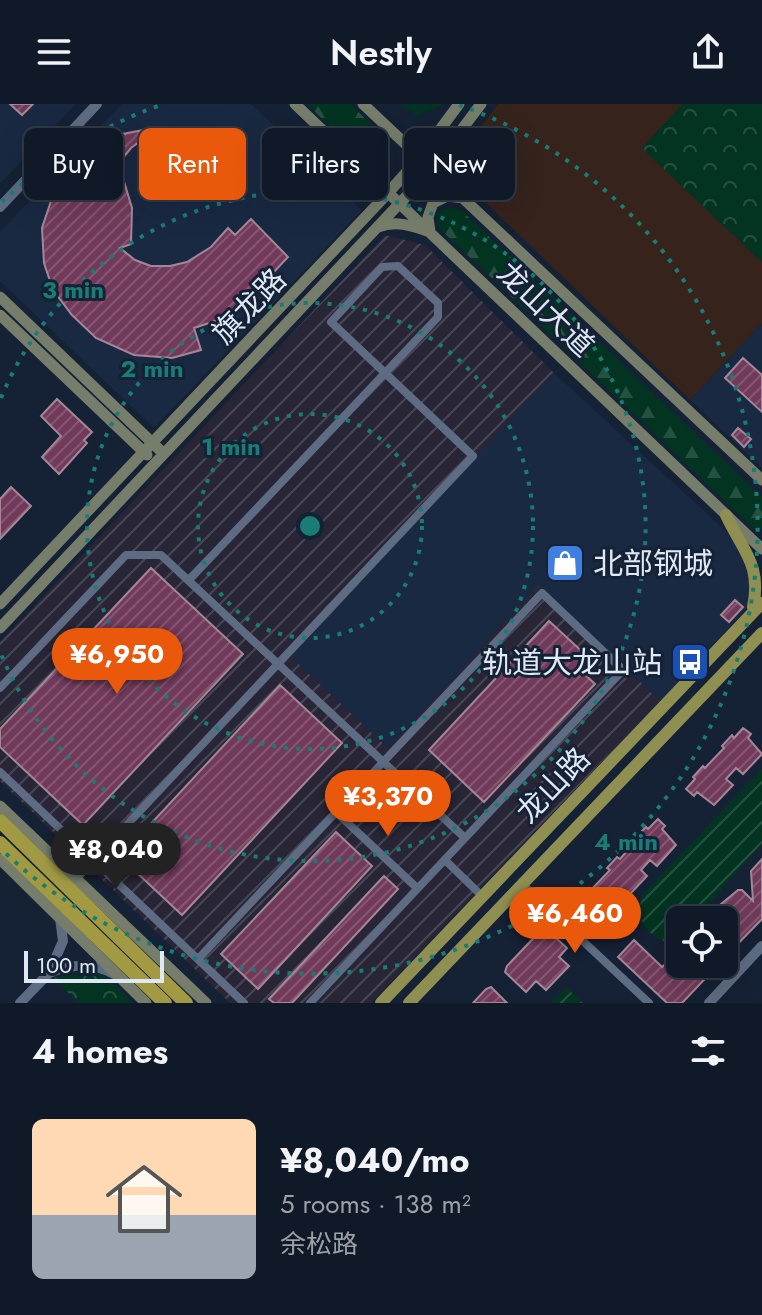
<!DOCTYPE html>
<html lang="en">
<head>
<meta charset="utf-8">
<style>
  :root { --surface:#101927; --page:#1e2633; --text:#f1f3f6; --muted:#9ca0a7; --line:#303844; --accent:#ea580c }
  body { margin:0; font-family:Jost,"Noto Sans SC",sans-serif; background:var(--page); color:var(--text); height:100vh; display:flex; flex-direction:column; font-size:30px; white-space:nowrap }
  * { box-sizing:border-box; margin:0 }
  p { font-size:26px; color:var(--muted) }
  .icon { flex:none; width:44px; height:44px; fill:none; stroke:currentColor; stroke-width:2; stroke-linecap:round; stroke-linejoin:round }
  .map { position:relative; height:899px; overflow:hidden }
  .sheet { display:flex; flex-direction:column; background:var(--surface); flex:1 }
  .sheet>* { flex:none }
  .hud { position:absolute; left:24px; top:24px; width:714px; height:72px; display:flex; gap:16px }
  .fabs { position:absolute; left:666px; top:802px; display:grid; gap:16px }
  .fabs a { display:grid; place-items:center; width:72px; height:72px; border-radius:12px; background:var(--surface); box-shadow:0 8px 32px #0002,0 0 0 2px var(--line); font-size:40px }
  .scale { position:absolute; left:24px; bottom:20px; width:140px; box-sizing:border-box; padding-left:8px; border:4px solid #dfe8f5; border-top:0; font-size:22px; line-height:28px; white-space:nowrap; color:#dfe8f5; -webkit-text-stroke:6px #152134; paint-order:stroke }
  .price { position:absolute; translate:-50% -68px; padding:0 18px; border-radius:28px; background:var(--accent); color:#fff; font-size:26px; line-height:52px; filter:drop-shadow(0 2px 4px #0008) }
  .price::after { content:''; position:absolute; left:50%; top:48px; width:24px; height:18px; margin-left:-12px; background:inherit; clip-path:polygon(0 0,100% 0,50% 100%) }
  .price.on { background:#222; color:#fff }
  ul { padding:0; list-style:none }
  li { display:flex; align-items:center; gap:24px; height:200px; padding:0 32px }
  li span { display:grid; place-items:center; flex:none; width:224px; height:160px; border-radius:12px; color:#555 }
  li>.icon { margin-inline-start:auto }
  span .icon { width:96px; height:96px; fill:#fffc; stroke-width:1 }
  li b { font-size:34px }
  h2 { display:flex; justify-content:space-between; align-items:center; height:96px; padding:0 32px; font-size:34px }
  .chip { padding:0 28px; border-radius:12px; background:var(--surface); box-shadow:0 8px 32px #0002,0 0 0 2px var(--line); font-size:28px; line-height:72px }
  .chip.on { background:var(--accent); color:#fff }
  header { display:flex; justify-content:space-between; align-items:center; height:104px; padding:0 32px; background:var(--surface); font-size:36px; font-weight:600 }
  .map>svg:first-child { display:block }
  .built { fill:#192942 }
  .industrial { fill:url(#industrial-furrows) }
  .education { fill:#35231c }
  .forest { fill:url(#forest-firs) }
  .park { fill:url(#park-crowns) }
  .garden { fill:url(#garden-furrows) }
  .pitch { fill:#023421 }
  .building { fill:url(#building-hatch); stroke:#a48796; stroke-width:2 }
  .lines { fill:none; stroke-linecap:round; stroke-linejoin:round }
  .minor { stroke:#5d6c83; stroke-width:8 }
  .tertiary { stroke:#5d6c83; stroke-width:10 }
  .secondary { stroke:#767d6b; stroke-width:11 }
  .primary { stroke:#908f52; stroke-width:12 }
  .trunk { stroke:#a19a42; stroke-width:14 }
  .ring { fill:none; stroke:#197c75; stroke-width:4; stroke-dasharray:4 8 }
  .labels { text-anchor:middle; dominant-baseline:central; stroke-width:6; stroke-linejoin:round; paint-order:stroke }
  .street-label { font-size:30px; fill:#dfe8f5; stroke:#152134 }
  .poi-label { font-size:30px; fill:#dfe8f5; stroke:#152134; text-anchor:start }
  .centre { fill:#197c75; stroke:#152134; stroke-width:4 }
  .ring-label { font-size:24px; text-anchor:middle; font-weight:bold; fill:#197c75; stroke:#152134; stroke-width:6; stroke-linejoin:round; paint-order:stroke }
</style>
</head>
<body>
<header><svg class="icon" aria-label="menu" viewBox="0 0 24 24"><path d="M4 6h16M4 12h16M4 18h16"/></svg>Nestly<svg class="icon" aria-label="share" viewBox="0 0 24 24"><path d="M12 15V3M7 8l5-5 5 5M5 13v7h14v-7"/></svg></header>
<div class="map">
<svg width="762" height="899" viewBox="0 0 762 899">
  <defs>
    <pattern id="industrial-furrows" width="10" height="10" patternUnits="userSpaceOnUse" patternTransform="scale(2)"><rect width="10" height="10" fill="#282636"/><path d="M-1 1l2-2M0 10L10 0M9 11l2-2" fill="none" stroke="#474654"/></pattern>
    <pattern id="forest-firs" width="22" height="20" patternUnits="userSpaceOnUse" patternTransform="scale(2)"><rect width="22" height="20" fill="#023421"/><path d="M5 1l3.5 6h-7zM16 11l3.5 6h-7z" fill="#265142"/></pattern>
    <pattern id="park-crowns" width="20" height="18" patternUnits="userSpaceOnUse" patternTransform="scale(2)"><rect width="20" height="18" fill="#023421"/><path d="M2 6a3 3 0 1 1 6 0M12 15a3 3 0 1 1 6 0" fill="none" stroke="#265142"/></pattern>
    <pattern id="garden-furrows" width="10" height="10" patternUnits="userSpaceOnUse" patternTransform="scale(2)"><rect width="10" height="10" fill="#023421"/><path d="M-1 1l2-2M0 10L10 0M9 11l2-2" fill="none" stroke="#265142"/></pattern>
    <pattern id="building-hatch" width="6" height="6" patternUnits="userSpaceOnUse" patternTransform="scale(2)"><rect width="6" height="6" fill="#713a5a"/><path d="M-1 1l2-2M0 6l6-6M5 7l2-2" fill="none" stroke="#855672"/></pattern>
  </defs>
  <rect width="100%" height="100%" fill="#152134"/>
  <path class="built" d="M0,0H76L0,80Z
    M122,0H251L362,106L154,324L0,177V128Z
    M762,219V364L690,296Z
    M554,269L740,440L751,455V500L660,597L538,483L388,644L290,552Z"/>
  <path class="industrial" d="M385,131L425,141L554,269L291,553L388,644L539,482L660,597L371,899H230L0,677V538Z"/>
  <path class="education" d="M498,0H683L642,44L762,158V219L690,296L480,93L476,29Z"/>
  <path class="forest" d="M307,0H350L391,39L370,61Z
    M445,104L460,105L762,393V425H754L439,124L437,111Z"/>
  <path class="park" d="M683,0H762V158L642,44Z
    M99,866L134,899H79L52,874Z"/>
  <path class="garden" d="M762,665V739L695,816H680V833L666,838C643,829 636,814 642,791Z
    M566,883L583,899H550Z"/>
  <path class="pitch" d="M403,0H445L416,12Z"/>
  <path class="building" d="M10,0H33L22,11Z
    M159,23L131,44L113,66L122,71L132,104L131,140L120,144L135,156L151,162H170L187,158L211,143L228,124L235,131L251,115L288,153L255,188L218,216L194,224L201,246L172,254L134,251L96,234L72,211L53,186L44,159L42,124L52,94L61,93L72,67L94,44L112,32Z
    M743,254L762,271V308L725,274Z
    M57,295L92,328L84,336L87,339L59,370L42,353L61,332L41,312Z
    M738,324L751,335L744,343L732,331Z
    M11,383L31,402L0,435V395Z
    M151,464L243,550L83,721L0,643V625Z
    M735,496L743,503L729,518L721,511Z
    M549,517L588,553L578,564L595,580L484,698L429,646Z
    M280,581L342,639L182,811L120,753Z
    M743,624L751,630L748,634L762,650L743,670L736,664L726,675L733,681L714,701L697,688L694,692L686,685L695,675L693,673L703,662L705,664L724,644L722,642L732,631L734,634Z
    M658,715L665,722L662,725L676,741L657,762L650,756L641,766L647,772L599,823L582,810L579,813L572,806L581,796L579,794L589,784L591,786L610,766L607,764L617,753L620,755L638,735L636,733L646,723L648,725Z
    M336,728L372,762L258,885L221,850Z
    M762,755V815L724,854V816L718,812V808L723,802L721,800L738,786H742L753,797L751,767Z
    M384,772L398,785L292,899H274L269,895Z
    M544,823L567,844L559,853L569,862L546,886L536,877L526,888L505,868L507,862Z
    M634,836L662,863L680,848V860H719L682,899H667L618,853Z
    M491,883L507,899H473L486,885Z"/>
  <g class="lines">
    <path class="minor" d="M0,584L126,451H161L465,734
      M0,668L244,899
      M336,708L417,784
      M445,756L483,793
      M77,774L473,352L331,218L382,163L398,162L438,199V213L189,476
      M522,780L649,899
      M198,855L542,489L623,566L310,899"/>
    <path class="tertiary" d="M0,103L97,0
      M60,814L63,837L49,869C73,860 91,858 114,870
      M20,899L49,869
      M709,899L762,842"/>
    <path class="secondary" d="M295,0L762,445
      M363,0L762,376
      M378,123C397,116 412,122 430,128L428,113L433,99L447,92L464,94L454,68L452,39
      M0,193L164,350
      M0,211L147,351
      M0,500L389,88L419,54L459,0
      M0,524L432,65L481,0
      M0,702L206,899
      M0,755L146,899"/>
    <path class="primary" d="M726,411C742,446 762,460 753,503
      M381,899L762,499
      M409,899L762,529"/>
    <path class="trunk" d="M0,717L186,899
      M0,739L165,899"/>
  </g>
  <g class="ring">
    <circle cx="310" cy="422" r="112"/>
    <circle cx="310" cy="422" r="223"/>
    <path d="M1 294A335 335 0 1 1 1 550"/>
    <path d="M2 98A447 447 0 0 1 161 1M459 1A447 447 0 1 1 2 746"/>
  </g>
  <defs>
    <symbol id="shop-square" viewBox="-11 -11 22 22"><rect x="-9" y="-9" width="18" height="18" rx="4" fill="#3f7fe0" stroke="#152134"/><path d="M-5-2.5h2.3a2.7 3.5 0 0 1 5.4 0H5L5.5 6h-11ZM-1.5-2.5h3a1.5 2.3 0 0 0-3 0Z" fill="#fff"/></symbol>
    <symbol id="bus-square" viewBox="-11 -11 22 22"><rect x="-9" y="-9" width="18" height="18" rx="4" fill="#1a4fb4" stroke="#152134"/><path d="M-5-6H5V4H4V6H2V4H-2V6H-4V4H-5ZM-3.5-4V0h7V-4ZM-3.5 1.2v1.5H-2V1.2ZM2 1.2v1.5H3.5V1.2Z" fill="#fff"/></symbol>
  </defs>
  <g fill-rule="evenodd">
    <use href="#shop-square" x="543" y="437" width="44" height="44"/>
    <use href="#bus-square" x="668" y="536" width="44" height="44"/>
  </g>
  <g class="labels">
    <g class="street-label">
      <text transform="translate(249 202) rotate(-46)">旗龙路</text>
      <text transform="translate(546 205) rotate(44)">龙山大道</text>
      <text transform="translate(553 681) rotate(-46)">龙山路</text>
    </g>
    <g class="poi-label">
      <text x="593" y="459">北部钢城</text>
      <text x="662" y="558" text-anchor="end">轨道大龙山站</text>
    </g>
  </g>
  <circle cx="310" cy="422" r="12" class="centre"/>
  <g class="ring-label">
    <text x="73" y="194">3 min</text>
    <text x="152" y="273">2 min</text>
    <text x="231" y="351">1 min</text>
    <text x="626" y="746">4 min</text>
  </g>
</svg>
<div class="fabs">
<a><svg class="icon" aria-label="locate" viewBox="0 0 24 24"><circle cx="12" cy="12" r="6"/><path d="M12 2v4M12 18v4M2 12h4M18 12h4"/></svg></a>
</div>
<div class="scale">100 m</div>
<b class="price" style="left:117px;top:592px">¥6,950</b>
<b class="price" style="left:388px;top:734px">¥3,370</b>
<b class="price on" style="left:116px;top:787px">¥8,040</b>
<b class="price" style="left:575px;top:851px">¥6,460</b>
<div class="hud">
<a class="chip">Buy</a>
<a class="chip on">Rent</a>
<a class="chip">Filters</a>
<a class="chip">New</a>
</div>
</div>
<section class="sheet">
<h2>4 homes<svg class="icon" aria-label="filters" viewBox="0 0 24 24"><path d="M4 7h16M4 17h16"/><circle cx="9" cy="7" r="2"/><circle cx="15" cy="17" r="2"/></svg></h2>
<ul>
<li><span style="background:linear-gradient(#ffd9b3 60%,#9aa5b1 0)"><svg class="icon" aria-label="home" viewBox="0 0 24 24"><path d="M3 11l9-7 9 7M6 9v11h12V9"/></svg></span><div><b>¥8,040/mo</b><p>5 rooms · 138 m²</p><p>余松路</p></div></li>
</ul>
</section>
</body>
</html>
